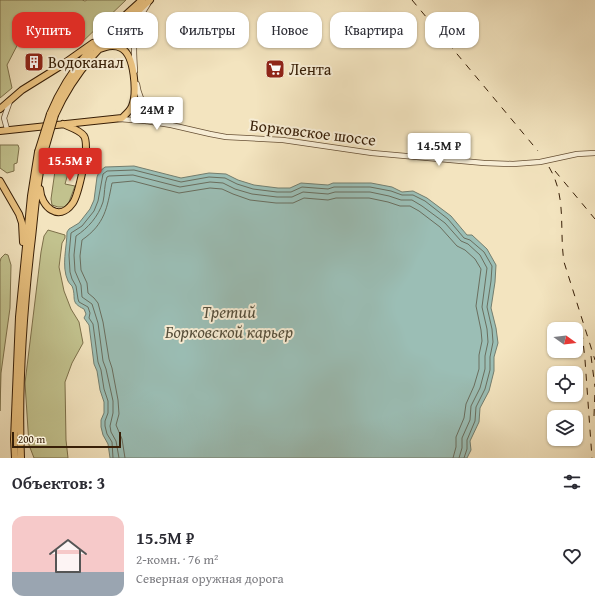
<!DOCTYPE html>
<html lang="ru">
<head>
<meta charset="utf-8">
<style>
  :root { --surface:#fff; --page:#f2f2f3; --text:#2b2b33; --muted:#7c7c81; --accent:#d93025 }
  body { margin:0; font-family:"Gentium Book Plus",serif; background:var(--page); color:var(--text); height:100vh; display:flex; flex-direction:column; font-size:15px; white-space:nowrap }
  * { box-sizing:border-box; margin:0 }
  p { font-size:13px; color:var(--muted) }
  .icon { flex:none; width:22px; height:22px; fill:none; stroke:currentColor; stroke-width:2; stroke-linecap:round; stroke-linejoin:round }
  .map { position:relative; height:458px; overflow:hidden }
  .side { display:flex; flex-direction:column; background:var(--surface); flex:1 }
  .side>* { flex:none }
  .guide { position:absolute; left:12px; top:12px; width:571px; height:36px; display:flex; gap:8px }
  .needle { width:26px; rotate:105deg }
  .fabs { position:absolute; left:547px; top:322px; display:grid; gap:8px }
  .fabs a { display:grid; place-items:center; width:36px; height:36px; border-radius:8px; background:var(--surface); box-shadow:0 1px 3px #0004; font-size:20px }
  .scale { position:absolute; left:12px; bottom:10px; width:109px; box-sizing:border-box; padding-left:4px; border:2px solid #381f07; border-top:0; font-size:11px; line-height:14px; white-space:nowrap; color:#381f07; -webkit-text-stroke:3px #f7edd5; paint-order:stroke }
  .price { position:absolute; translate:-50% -34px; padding:0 9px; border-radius:4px; background:#fff; color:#222; font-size:13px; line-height:26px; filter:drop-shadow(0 1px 2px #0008) }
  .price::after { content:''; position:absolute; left:50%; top:24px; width:12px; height:9px; margin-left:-6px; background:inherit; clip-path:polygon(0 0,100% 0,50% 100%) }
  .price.selected { background:var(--accent); color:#fff }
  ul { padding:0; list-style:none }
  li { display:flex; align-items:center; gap:12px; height:100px; padding:0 12px }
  li span { display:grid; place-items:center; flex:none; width:112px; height:80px; border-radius:12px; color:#555 }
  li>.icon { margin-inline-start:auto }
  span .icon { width:48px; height:48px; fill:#fffc; stroke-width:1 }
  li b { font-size:17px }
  h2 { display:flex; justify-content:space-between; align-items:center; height:48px; padding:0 12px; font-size:17px }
  .chip { padding:0 14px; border-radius:12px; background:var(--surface); box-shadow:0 1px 3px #0004; font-size:14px; line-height:36px }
  .chip.selected { background:var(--accent); color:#fff }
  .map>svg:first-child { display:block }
  .green { fill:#c2c28e; stroke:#7d704a }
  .water { fill:#9bbeb5; stroke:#737e6f }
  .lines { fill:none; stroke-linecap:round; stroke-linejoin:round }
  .shore { stroke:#6a6e5e; stroke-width:1 }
  .minor-casing { stroke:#675035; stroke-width:6 }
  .major-casing { stroke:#381f07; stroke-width:8 }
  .minor { stroke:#f7edd5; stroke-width:4.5 }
  .major { stroke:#eac280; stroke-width:6 }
  .rail { stroke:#381f07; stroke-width:1; stroke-dasharray:7 7; stroke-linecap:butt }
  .major-bridge-casing { stroke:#381f07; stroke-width:8; stroke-linecap:butt }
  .major-bridge { stroke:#eac280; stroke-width:6 }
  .labels { text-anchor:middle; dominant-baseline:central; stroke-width:4; stroke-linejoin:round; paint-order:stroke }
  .poi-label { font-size:16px; fill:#381f07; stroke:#f7edd5; text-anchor:start }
  .street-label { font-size:16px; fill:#381f07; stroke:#f7edd5 }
  .water-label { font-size:17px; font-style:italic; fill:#564f3b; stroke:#f7edd5 }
</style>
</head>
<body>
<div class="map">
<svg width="595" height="458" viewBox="0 0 595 458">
  <rect width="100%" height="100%" fill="#f3e4bf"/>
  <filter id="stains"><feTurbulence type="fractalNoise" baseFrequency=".005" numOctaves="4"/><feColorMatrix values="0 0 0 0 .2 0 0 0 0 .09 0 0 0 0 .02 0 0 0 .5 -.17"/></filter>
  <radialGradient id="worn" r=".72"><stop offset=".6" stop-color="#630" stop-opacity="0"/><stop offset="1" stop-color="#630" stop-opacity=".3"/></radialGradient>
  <path class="green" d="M0,0H82L85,1L87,0H126L78,46L61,43L47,26L20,40L7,65L12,88L0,98Z
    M0,145H18L19,148L17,163L14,164V171L7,173L0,168Z
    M82,156L80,163H71L65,184L75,186L69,202L64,207H58L52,205L51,199L57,157Z
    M48,230L65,235V238L62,243L59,267L64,291L71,309L79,322L83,343L72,363L65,382L66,440L68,458H34L29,445L25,383L41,252L44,236Z
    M5,254L8,255L11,265L10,308L1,373L0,411V262L1,258Z"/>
  <path class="water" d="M134,166L181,178L209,173L226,174L238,180L254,185L278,188H290L301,183L328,185L333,183H371L392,187L402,192L413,191L427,198L451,216L467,235H472L487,249L496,265L495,282L491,308L496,328L498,343L494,357V371L489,391L480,408L479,422L470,441L471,450L467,458H110L108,444L103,435L101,427V420L104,413V402L100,390L97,371L94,364L89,325L84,318L86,314L84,309C69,302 77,298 72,286C71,285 69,283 68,281C61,266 67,247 67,232L69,229L79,223L90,209L94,200L97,177L99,172L105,167Z"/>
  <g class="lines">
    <path class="shore" d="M113,458L112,442L107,434L105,426V421L108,413V401L104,389L101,370L98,362L93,324L89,318L90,313L88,307L79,302L78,299L76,286L72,279L70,272L69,255L71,233L82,226L94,211L98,201L103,174L107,171L134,170L181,182L209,177L225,178L237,184L253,189L277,192H291L302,187L328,189L334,187H370L391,191L402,195H413L425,201L448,219L464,238L470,240L484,252L492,266L491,281L487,307L492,329L493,342L490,357V370L485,389L476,407L475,421L467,440V449L464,458
      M119,458L116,441L111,432L110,426L113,413V401L106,369L103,361L98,323L92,304L82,297L81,285L75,271L74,255L76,236C88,228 98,217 103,202C105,194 104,185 107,177L109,176L133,175L180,187L210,182L223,183L235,189L252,194L277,197H292L303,192L328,194L335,192H370L389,196L401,200H412L422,206L445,223L461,241L468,244L480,255L487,268L482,307L487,329L488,342L485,356V369L480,388L471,406L470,420L462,438V448L459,458
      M125,458L122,439L116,425L119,414L118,400L112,368L109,359L103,322L98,303L94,298L88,293L87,283L81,270L80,256L82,240C105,224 107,208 112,183L133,181L179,193L210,188L222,189L233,194L250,200L276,203H293L304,198L328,200L336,198H369L388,202L400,206H410L419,211L440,227L457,246L465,250L475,259L481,269L476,306L481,330L482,341L479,355V369L474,386L466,404L464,418L456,437V447L453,458"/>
    <defs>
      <path id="minor" d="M135,71C133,44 132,27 148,4
        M137,84C140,105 151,113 168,123
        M135,98L138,110L146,121
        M119,119L146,121L171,125L210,134L226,137L283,140L372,153L484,163L513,164L540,162L577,154L595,153
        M7,129L4,118L10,101"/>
      <path id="major" d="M0,109L22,90L59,67L93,43
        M50,114C71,63 102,36 142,0
        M55,115C77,65 111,36 150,0
        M0,131L122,118C126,114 130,111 132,106C137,93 135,55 121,48C113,44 105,47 97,50
        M0,181L19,214L22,223L23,242
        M40,189C41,207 59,222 72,204C78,198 86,157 86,148C86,144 86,139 84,136C80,130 69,127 63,124
        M15,458L14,439L19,317L31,196L38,152
        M21,458C18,387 23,317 31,246C35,215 36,183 44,153"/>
    </defs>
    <use href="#minor" class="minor-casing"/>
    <use href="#major" class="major-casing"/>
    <use href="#minor" class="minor"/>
    <use href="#major" class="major"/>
    <path class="rail" d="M412,0L538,151
      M549,167C567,197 559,229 564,262L595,360
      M555,171L595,219
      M582,332L585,360L592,458
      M591,356L595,387
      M594,416L595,390"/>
    <defs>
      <path id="major-bridge" d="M38,152L50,114
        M44,153L55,115"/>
    </defs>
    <use href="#major-bridge" class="major-bridge-casing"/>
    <use href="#major-bridge" class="major-bridge"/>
  </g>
  <defs>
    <symbol id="building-square" viewBox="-11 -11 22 22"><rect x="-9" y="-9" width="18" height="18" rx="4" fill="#8f2418" stroke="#f7edd5"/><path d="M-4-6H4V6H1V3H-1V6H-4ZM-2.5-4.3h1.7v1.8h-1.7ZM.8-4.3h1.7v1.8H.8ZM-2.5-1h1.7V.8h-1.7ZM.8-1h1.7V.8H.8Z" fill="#fff"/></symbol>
    <symbol id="supermarket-square" viewBox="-11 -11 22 22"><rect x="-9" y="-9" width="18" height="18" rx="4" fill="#8f2418" stroke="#f7edd5"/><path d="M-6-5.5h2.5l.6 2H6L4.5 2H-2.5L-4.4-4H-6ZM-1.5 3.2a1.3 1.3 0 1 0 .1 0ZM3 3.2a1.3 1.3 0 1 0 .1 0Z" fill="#fff"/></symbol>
  </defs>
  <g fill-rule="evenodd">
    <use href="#building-square" x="23" y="51" width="22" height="22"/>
    <use href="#supermarket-square" x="264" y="58" width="22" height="22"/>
  </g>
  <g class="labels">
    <g class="poi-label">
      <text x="48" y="62">Водоканал</text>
      <text x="289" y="69">Лента</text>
    </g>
    <g class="street-label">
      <text transform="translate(313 132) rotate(7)">Борковское шоссе</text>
    </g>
    <g class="water-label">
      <text x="229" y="311">Третий<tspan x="229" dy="20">Борковской карьер</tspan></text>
    </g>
  </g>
  <rect width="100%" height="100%" filter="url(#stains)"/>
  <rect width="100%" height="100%" fill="url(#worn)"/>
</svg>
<div class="fabs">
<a><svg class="needle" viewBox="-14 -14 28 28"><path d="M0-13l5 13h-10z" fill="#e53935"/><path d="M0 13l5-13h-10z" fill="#7c7c81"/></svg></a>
<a><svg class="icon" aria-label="locate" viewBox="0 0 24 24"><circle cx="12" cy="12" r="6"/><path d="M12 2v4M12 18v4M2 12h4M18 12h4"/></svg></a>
<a><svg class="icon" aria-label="layers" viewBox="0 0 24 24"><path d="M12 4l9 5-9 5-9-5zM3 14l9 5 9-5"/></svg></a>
</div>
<div class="scale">200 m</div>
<b class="price" style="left:157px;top:131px">24M ₽</b>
<b class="price" style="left:439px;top:167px">14.5M ₽</b>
<b class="price selected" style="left:70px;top:182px">15.5M ₽</b>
<div class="guide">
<a class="chip selected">Купить</a>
<a class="chip">Снять</a>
<a class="chip">Фильтры</a>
<a class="chip">Новое</a>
<a class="chip">Квартира</a>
<a class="chip">Дом</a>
</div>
</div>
<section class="side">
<h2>Объектов: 3<svg class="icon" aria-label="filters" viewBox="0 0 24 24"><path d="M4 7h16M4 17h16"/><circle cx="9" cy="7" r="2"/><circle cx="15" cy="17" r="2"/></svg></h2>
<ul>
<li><span style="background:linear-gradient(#f6c9c9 70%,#9aa5b1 0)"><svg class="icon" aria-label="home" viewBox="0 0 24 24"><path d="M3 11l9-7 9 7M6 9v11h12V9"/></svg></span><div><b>15.5M ₽</b><p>2-комн. · 76 m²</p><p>Северная оружная дорога</p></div><svg class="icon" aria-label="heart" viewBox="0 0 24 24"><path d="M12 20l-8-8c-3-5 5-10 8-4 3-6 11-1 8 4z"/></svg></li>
</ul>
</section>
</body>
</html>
